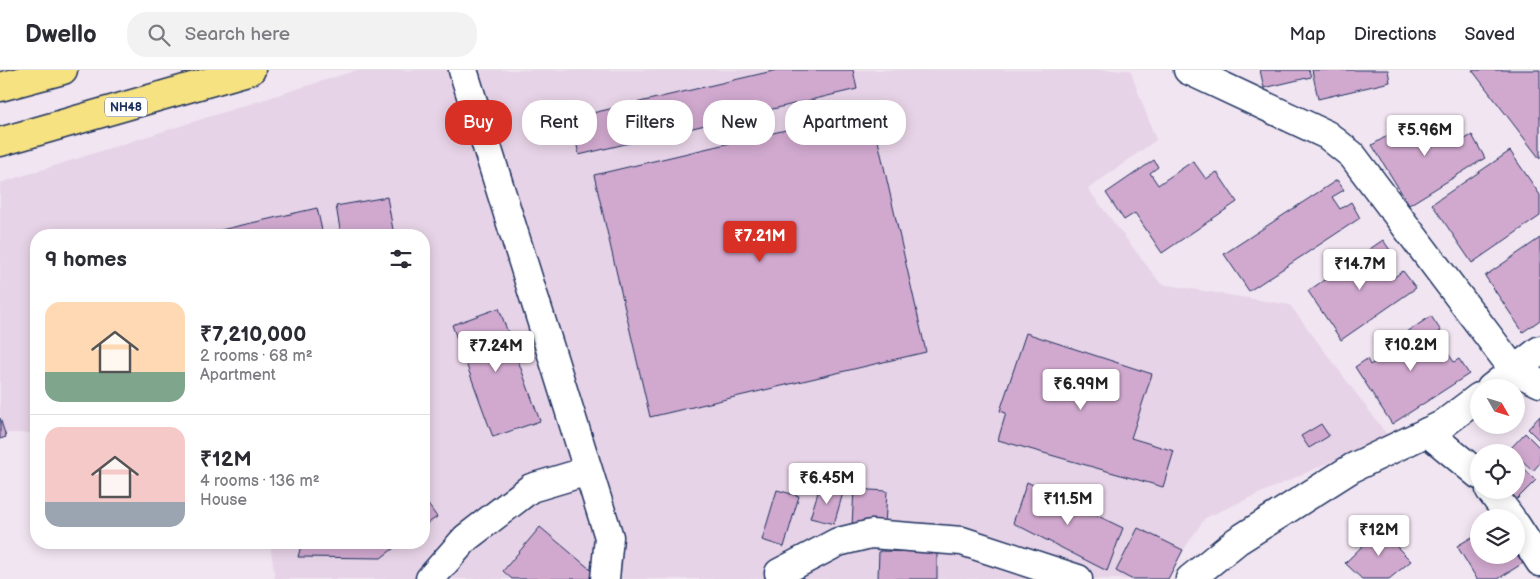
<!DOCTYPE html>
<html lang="en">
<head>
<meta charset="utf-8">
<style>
  :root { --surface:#fff; --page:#f2f2f3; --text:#2b2b33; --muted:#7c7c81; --line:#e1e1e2; --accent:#d93025 }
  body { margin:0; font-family:"Balsamiq Sans",sans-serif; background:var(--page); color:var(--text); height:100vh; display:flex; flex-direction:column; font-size:19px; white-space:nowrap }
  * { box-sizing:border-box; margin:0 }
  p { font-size:16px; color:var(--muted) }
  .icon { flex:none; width:28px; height:28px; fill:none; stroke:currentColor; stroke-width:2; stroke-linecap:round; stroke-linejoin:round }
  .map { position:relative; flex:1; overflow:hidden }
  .drawer { position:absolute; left:30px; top:159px; width:400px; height:320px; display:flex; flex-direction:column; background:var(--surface); border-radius:20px; box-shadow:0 2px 12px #0003 }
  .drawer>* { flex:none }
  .hud { position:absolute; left:445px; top:30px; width:475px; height:45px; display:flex; gap:10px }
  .needle { width:32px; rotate:129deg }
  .controls { position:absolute; left:1470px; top:309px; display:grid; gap:10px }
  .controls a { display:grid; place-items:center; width:55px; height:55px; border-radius:50%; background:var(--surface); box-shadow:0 2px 12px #0003; font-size:25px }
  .price { position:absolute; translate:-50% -42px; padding:0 11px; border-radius:5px; background:#fff; color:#222; font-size:16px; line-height:32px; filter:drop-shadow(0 1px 2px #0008) }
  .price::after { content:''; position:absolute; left:50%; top:30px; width:15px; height:11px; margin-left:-8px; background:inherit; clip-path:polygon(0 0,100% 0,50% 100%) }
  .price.on { background:var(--accent); color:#fff }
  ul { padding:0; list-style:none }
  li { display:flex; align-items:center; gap:15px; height:125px; padding:0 15px }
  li+li { border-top:1px solid var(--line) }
  li span { display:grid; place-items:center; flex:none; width:140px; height:100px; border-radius:15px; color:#555 }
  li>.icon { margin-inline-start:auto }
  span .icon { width:60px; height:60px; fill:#fffc; stroke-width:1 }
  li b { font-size:21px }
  h2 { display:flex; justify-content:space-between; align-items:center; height:60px; padding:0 15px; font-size:21px }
  .pill { padding:0 18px; border-radius:20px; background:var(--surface); box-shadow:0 2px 12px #0003; font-size:18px; line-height:45px }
  .pill.on { background:var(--accent); color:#fff }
  header { display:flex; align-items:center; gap:30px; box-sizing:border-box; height:70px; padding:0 25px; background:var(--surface); border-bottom:1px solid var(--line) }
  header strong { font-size:24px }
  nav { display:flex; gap:28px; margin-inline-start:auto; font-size:18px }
  .search { width:350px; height:45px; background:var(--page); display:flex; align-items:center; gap:12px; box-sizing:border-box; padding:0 18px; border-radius:20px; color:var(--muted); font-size:19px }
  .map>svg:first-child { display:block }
  .built { fill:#e7d3e7 }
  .building { fill:#d1a9cf; stroke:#1b2f5e }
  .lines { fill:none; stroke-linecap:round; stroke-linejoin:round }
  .minor-casing { stroke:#1b2f5e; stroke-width:31 }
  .highway-casing { stroke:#1b2f5e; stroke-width:31 }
  .minor { stroke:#fff; stroke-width:28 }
  .highway { stroke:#f6e281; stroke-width:28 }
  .labels { text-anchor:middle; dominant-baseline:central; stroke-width:4.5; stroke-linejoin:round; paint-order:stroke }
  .shield { fill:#fff; stroke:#5f6d8e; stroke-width:1 }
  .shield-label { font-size:12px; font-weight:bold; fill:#1b2f5e }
</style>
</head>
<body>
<header>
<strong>Dwello</strong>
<div class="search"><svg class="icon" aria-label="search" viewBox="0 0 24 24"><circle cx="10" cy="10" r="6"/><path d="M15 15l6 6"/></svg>Search here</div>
<nav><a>Map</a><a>Directions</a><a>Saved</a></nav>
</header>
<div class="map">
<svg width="1540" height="509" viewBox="0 0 1540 509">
  <rect width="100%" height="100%" fill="#f1e5f1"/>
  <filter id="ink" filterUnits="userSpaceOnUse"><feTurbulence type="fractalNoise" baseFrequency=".02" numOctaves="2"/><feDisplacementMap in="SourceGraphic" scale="10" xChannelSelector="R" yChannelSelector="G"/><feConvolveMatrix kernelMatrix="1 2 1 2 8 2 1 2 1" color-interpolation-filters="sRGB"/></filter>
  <g filter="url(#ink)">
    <path class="built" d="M357,0H1130L1156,70L1088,119L1161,214L1290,235L1388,366L1205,448L1164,509H275L270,473L424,472V165H36V363H0V113Z"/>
    <path class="building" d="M777,0H853L857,19L579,85L571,48Z
      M1260,0H1309L1311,7L1264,18Z
      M1312,0H1388L1390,12L1318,29Z
      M1472,0H1540V89Z
      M871,40L926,282L650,347L594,105Z
      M1435,46L1447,66L1452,63L1458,73L1472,65L1485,88L1409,135L1372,75L1415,49L1419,56Z
      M1510,81L1540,125V146L1472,193L1432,134Z
      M1154,90L1158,97L1150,103L1158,115L1193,91L1206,109L1217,102L1237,132L1162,183L1135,143L1124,150L1106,123Z
      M1337,110L1344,120L1332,127L1340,139L1351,132L1360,148L1249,221L1224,184Z
      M387,127L394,165H341L336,136Z
      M317,138L323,165H199Z
      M1540,168V250L1523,262L1485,206Z
      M1383,170L1392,183L1381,192L1393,208L1403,201L1416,218L1341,270L1308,221Z
      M499,238L540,351L493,367L452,255Z
      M1431,246L1441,261L1435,265L1439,271L1433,275L1440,287L1447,282L1454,292L1459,289L1469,304L1392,354L1355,297L1367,289L1370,295L1381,288L1377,282Z
      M1026,263L1152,304L1131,368L1174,381L1163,417L998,370L1006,343L1000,341Z
      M1540,346V371L1528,359Z
      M0,348L6,367L0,369Z
      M1321,354L1329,366L1309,378L1301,366Z
      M1525,363L1540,378V393L1533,401L1510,379Z
      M1516,391L1536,410L1517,429L1507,420H1516Z
      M1027,412L1123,458L1107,501L1013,453Z
      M820,416L843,423L834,454L810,448Z
      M854,419L887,421L885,456L852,455Z
      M777,420L799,426L784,477L762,470Z
      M424,429L437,447L424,456Z
      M1386,453L1399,465L1394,474L1411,491L1389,509H1362L1345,493Z
      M540,457L597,505L593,509H512L503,501Z
      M1138,458L1183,480L1168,509H1131L1116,501Z
      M1479,463V485H1516V483L1523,493L1498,509H1477L1457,476Z
      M302,472H402L381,488L298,487Z
      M879,481L937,482V509H878Z"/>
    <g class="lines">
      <defs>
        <path id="minor" d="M463,0L609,467L605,509
          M1188,0L1327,65L1352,85L1514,300L1540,313
          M1491,318L1540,280
          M1427,362L1479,405
          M1490,420L1511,448
          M1516,455L1540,492
          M779,503L838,472L871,464L962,471L1078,509
          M430,509L466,468L531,418L588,401
          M1190,509L1237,471L1352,398L1442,355L1479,327"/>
        <path id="highway" d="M0,17L63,0
          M0,72L251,0"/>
      </defs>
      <use href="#minor" class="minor-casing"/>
      <use href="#highway" class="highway-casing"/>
      <use href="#minor" class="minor"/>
      <use href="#highway" class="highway"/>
    </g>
  </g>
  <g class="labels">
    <rect class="shield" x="105" y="27.5" width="42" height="19" rx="4"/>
    <g class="shield-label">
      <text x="126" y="37">NH48</text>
    </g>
  </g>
</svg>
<div class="controls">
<a><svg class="needle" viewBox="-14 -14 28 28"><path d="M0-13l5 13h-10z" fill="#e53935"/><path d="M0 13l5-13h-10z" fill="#7c7c81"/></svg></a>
<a><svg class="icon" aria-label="locate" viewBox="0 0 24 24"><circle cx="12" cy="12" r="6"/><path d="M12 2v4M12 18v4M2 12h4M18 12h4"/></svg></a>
<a><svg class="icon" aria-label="layers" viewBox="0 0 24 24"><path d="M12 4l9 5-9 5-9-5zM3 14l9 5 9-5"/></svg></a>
</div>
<b class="price" style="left:1425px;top:87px">₹5.96M</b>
<b class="price on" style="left:760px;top:193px">₹7.21M</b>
<b class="price" style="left:1360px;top:221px">₹14.7M</b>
<b class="price" style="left:1411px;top:302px">₹10.2M</b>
<b class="price" style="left:496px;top:303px">₹7.24M</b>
<b class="price" style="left:1081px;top:341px">₹6.99M</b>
<b class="price" style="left:827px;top:435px">₹6.45M</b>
<b class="price" style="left:1068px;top:456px">₹11.5M</b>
<b class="price" style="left:1379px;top:487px">₹12M</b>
<div class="hud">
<a class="pill on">Buy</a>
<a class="pill">Rent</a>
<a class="pill">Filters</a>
<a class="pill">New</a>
<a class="pill">Apartment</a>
</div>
<section class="drawer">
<h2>9 homes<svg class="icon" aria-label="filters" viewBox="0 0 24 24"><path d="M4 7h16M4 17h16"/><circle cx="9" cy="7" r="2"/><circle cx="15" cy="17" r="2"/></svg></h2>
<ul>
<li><span style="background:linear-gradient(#ffd9b3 70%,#7fa58c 0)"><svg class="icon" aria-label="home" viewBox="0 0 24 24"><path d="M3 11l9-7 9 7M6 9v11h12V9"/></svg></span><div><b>₹7,210,000</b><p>2 rooms · 68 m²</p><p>Apartment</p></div></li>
<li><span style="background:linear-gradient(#f6c9c9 75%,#9aa5b1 0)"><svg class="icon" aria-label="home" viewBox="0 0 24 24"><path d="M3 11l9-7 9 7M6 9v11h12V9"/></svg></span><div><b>₹12M</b><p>4 rooms · 136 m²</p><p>House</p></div></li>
</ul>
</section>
</div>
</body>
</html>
